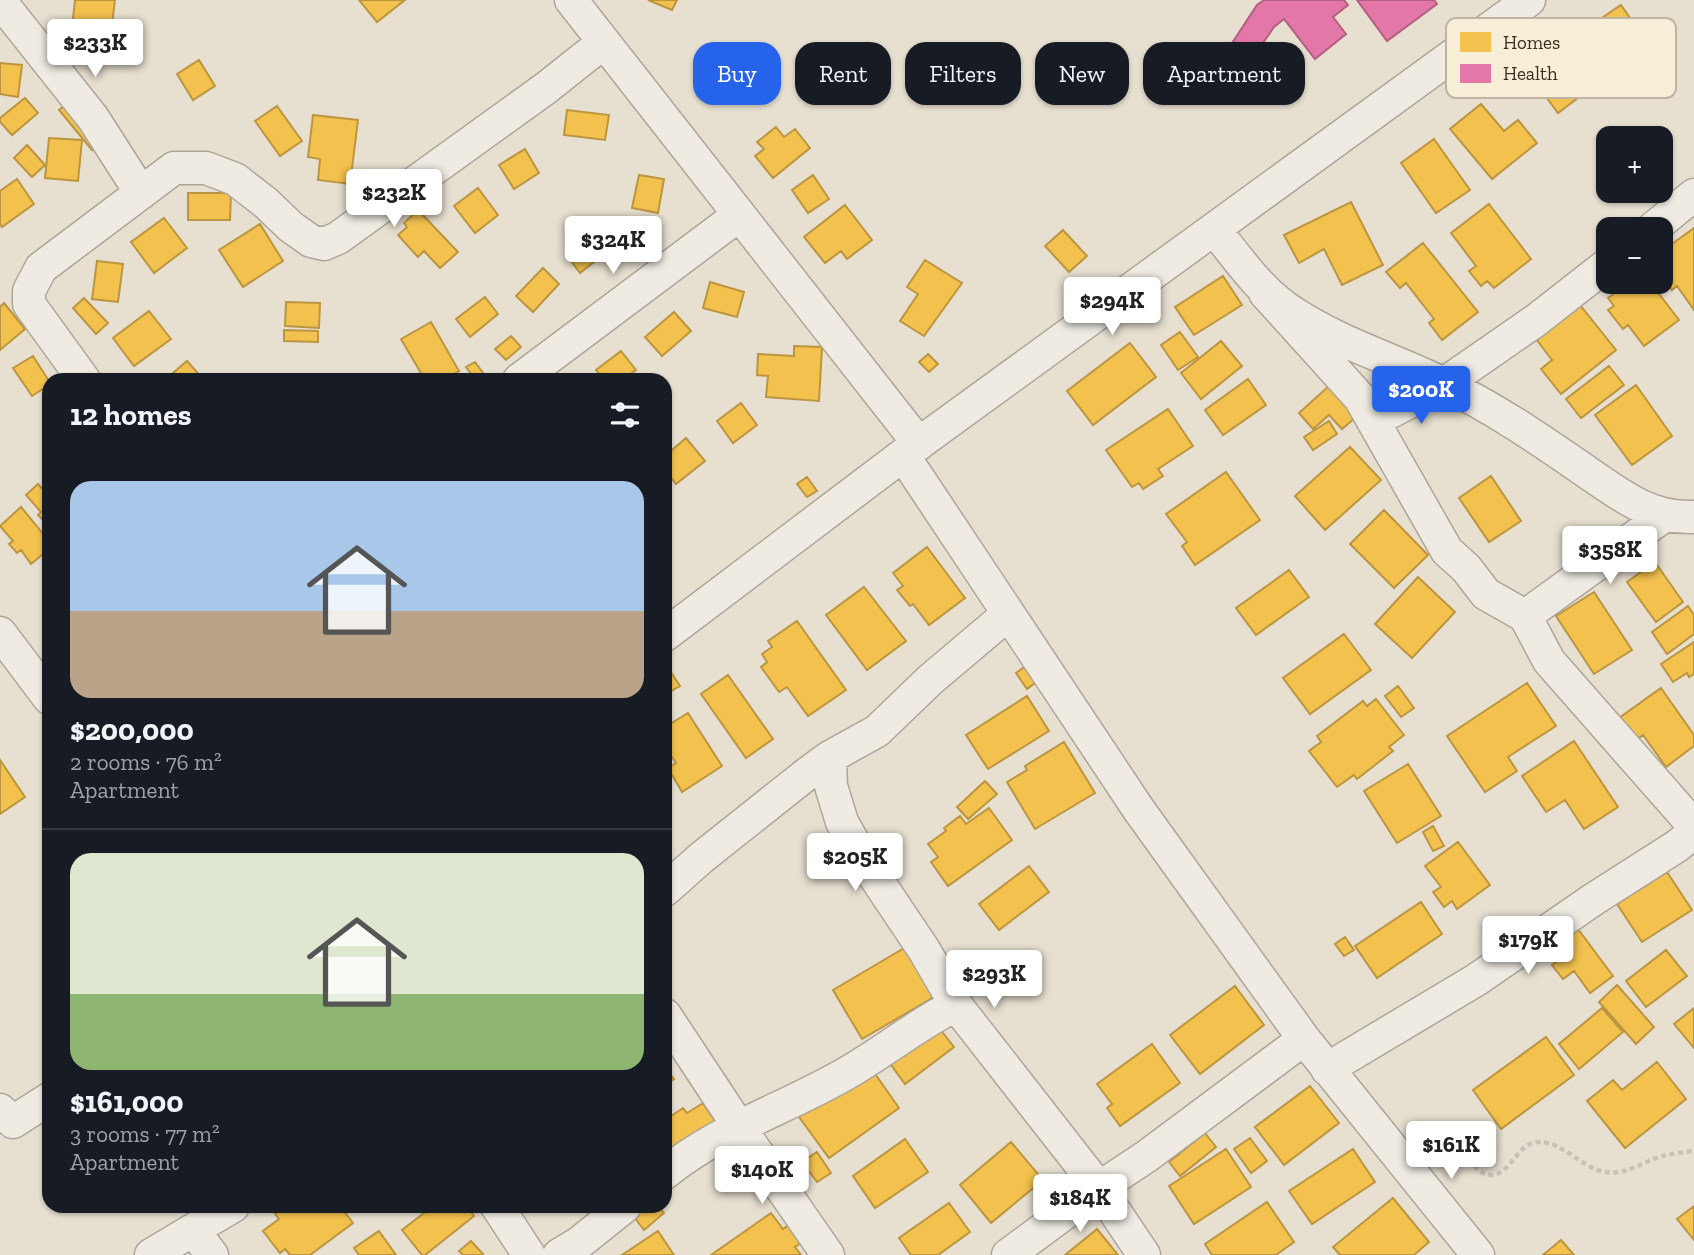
<!DOCTYPE html>
<html lang="en">
<head>
<meta charset="utf-8">
<style>
  :root { --surface:#171b24; --page:#20242c; --text:#f1f3f6; --muted:#9ea1a6; --line:#363941; --accent:#2563eb }
  body { margin:0; font-family:"Zilla Slab",serif; background:var(--page); color:var(--text); height:100vh; display:flex; flex-direction:column; font-size:26px; white-space:nowrap }
  * { box-sizing:border-box; margin:0 }
  p { font-size:23px; color:var(--muted) }
  .icon { flex:none; width:38px; height:38px; fill:none; stroke:currentColor; stroke-width:2; stroke-linecap:round; stroke-linejoin:round }
  .map { position:relative; flex:1; overflow:hidden }
  .panel { position:absolute; left:42px; top:373px; width:630px; height:840px; display:flex; flex-direction:column; background:var(--surface); border-radius:21px; box-shadow:0 2px 5px #0004 }
  .panel>* { flex:none }
  .guide { position:absolute; left:693px; top:42px; width:665px; height:63px; display:flex; gap:14px }
  .fabs { position:absolute; left:1596px; top:126px; display:grid; gap:14px }
  .fabs a { display:grid; place-items:center; width:77px; height:77px; border-radius:14px; background:var(--surface); box-shadow:0 2px 5px #0004; font-size:35px }
  .price { position:absolute; translate:-50% -60px; padding:0 16px; border-radius:7px; background:#fff; color:#222; font-size:23px; line-height:46px; filter:drop-shadow(0 2px 4px #0008) }
  .price::after { content:''; position:absolute; left:50%; top:42px; width:21px; height:16px; margin-left:-10px; background:inherit; clip-path:polygon(0 0,100% 0,50% 100%) }
  .price.selected { background:var(--accent); color:#fff }
  ul { padding:0; list-style:none }
  li { display:grid; align-content:center; gap:14px; height:371px; padding:0 28px }
  li+li { border-top:2px solid var(--line) }
  li span { display:grid; place-items:center; height:217px; border-radius:21px; color:#555 }
  li>.icon { margin-inline-start:auto }
  span .icon { width:126px; height:126px; fill:#fffc; stroke-width:1 }
  li b { font-size:30px }
  h2 { display:flex; justify-content:space-between; align-items:center; height:84px; padding:0 28px; font-size:30px }
  .chip { padding:0 24px; border-radius:21px; background:var(--surface); box-shadow:0 2px 5px #0004; font-size:24px; line-height:63px }
  .chip.selected { background:var(--accent); color:#fff }
  .map>svg:first-child { display:block }
  .homes { fill:#f2c14e; stroke:#bc9540; stroke-width:2 }
  .health { fill:#e377a8; stroke:#b1617f; stroke-width:2 }
  .lines { fill:none; stroke-linecap:round; stroke-linejoin:round }
  .street-casing { stroke:#ada599; stroke-width:35 }
  .path { stroke:#c8c2b9; stroke-width:4.5; stroke-dasharray:5 3.5; stroke-linecap:butt }
  .street { stroke:#efebe3; stroke-width:32 }
  .key { fill:#f7eed8; stroke:#bfb4a1; stroke-width:2 }
  .key-label { font-size:19px; fill:#3d2e20 }
</style>
</head>
<body>
<div class="map">
<svg width="1694" height="1255" viewBox="0 0 1694 1255">
  <rect width="100%" height="100%" fill="#e7e0d1"/>
  <path class="homes" d="M75,0H115L111,32L72,28Z
    M359,0H405L377,22Z
    M648,0H677L672,10Z
    M1621,5L1648,44L1615,67L1587,28Z
    M1555,48L1587,91L1558,113L1538,86L1529,93L1522,84L1530,77L1525,70Z
    M199,60L215,86L193,100L177,74Z
    M749,61L751,92L723,94L721,62Z
    M0,63L22,65L18,97L0,94Z
    M25,98L38,113L12,135L0,122V118Z
    M71,101L104,140L92,150L59,110Z
    M1481,104L1504,131L1518,120L1537,143L1492,179L1450,129Z
    M277,106L302,141L280,156L255,121Z
    M567,110L609,115L605,140L564,135Z
    M313,115L358,120L350,184L318,180L320,159L308,157Z
    M776,127L784,137L795,129L810,148L773,178L755,156L764,149L757,142Z
    M49,138L82,140L78,181L45,178Z
    M1434,139L1470,190L1436,213L1401,163Z
    M27,145L45,165L32,177L14,158Z
    M525,149L539,173L514,189L499,165Z
    M639,175L664,179L658,213L632,208Z
    M813,175L829,199L808,213L792,190Z
    M17,179L34,204L2,227L0,224V191Z
    M478,188L498,215L475,233L454,206Z
    M188,193H231L230,220H188Z
    M1351,202L1383,265L1342,285L1324,249L1299,263L1284,235Z
    M1489,204L1531,259L1494,288L1487,281L1481,286L1469,271L1476,266L1451,233Z
    M845,205L872,240L847,259L841,251L825,263L804,237Z
    M418,210L458,252L440,268L424,251L418,257L398,235L407,227L404,223Z
    M164,218L187,248L154,273L131,242Z
    M260,224L283,261L243,287L219,250Z
    M1694,228V310L1677,286L1672,290L1661,274V252Z
    M1063,230L1087,256L1069,272L1045,246Z
    M591,236L604,254L580,273L566,254Z
    M1423,243L1478,312L1442,340L1429,323L1434,319L1406,283L1400,288L1386,272Z
    M925,260L962,283L924,336L900,321L918,294L907,287Z
    M97,261L123,264L118,302L92,299Z
    M543,268L559,284L533,312L516,296Z
    M1223,276L1242,305L1194,335L1175,307Z
    M710,282L744,292L737,317L703,308Z
    M1630,282H1650L1679,320L1644,346L1628,325L1623,329L1608,310L1614,306L1608,298Z
    M485,297L498,314L470,337L456,319Z
    M84,298L108,323L96,334L73,308Z
    M1576,300L1616,350L1561,394L1541,369L1552,360L1533,335Z
    M286,302L320,303L319,328L285,326Z
    M4,303L25,329L0,350V307Z
    M149,311L171,339L134,366L113,338Z
    M674,312L691,331L662,356L645,337Z
    M431,322L459,371L443,380H425L401,339Z
    M284,330L318,331V342L284,341Z
    M1180,332L1198,357L1178,370L1161,345Z
    M511,336L521,347L506,360L495,349Z
    M1221,341L1242,366L1201,399L1181,373Z
    M1130,343L1156,377L1093,425L1067,391Z
    M794,346L822,347L819,401L766,397L768,376L757,375L758,354L794,356Z
    M621,351L636,370L622,380H604L596,370Z
    M928,354L938,364L929,372L919,362Z
    M33,356L49,381V385L32,396L13,368Z
    M187,361L204,380H166V379Z
    M475,362L484,374L476,380L466,367Z
    M1609,366L1624,385L1581,418L1566,399Z
    M1248,379L1266,405L1223,435L1205,410Z
    M1636,385L1672,436L1632,465L1595,415Z
    M1329,386L1356,417L1342,429L1329,415L1313,429L1299,413Z
    M741,403L757,425L733,443L717,421Z
    M1168,409L1193,446L1158,469L1163,476L1143,489L1139,483L1132,487L1106,450Z
    M1329,421L1337,434L1313,450L1304,437Z
    M686,438L705,461L676,484L665,470V456Z
    M1350,447L1381,480L1325,530L1295,496Z
    M1226,472L1260,520L1195,565L1182,546L1187,542L1166,514Z
    M1491,476L1521,521L1489,542L1459,498Z
    M807,477L817,491L807,497L797,484Z
    M38,484L49,496V520L48,519L45,522L38,515L41,512L26,495Z
    M21,507L49,541V549L31,564L21,550L17,553L9,544L13,541L0,526Z
    M1384,510L1428,555L1394,588L1350,544Z
    M927,547L965,598L929,625L913,604L910,606L897,590L903,586L893,573Z
    M1655,562L1683,602L1656,622L1627,582Z
    M1289,570L1309,597L1256,635L1236,608Z
    M1418,577L1455,612L1412,658L1375,624Z
    M864,587L906,641L867,670L826,615Z
    M1594,592L1632,650L1594,674L1556,616Z
    M1688,606L1694,615V634L1667,654L1652,632Z
    M797,621L846,690L808,716L787,687L779,692L761,667L767,662L762,654L772,647L768,641Z
    M1344,634L1371,670L1310,714L1283,678Z
    M1694,642V674L1689,677L1687,673L1673,682L1661,664Z
    M1031,662L1043,677L1027,689L1016,673Z
    M667,666L680,686L668,693L665,688V667Z
    M728,675L773,739L746,758L701,694Z
    M1527,683L1556,726L1508,757L1517,771L1485,792L1447,736Z
    M1398,686L1414,708L1401,717L1385,696Z
    M1661,688L1694,735V746L1666,767L1643,735L1635,741L1619,718Z
    M1027,696L1049,731L988,769L966,735Z
    M1376,699L1404,735L1389,747L1393,751L1357,779L1354,775L1337,787L1309,751L1321,742L1317,736L1363,701L1367,706Z
    M688,713L722,766L682,792L668,768L676,763L665,747V727Z
    M1574,741L1618,807L1584,829L1565,800L1546,812L1522,776Z
    M1064,742L1095,793L1035,829L1007,782L1027,770L1025,766Z
    M0,760L25,797L0,814Z
    M1408,764L1441,816L1397,843L1364,791Z
    M985,781L997,794L968,819L957,807Z
    M989,808L1012,840L948,886L931,862L938,857L928,844L946,831L944,828L960,816L966,824Z
    M1433,826L1444,846L1433,851L1423,832Z
    M1458,842L1490,885L1457,909L1452,901L1444,907L1433,892L1441,887L1425,866Z
    M1029,866L1049,892L999,930L979,904Z
    M1667,872L1692,910L1642,942L1617,904Z
    M1421,902L1442,934L1377,978L1355,946Z
    M1575,925L1613,976L1590,993L1574,971L1563,979L1552,965L1563,957L1552,941Z
    M1345,937L1354,950L1344,956L1335,944Z
    M916,941L946,990L862,1039L833,990Z
    M1666,950L1687,976L1646,1007L1626,981Z
    M1617,985L1654,1027L1636,1044L1599,1002Z
    M1235,986L1264,1025L1200,1074L1170,1035Z
    M1602,1008L1623,1032L1579,1069L1559,1044Z
    M1694,1008V1048L1674,1024Z
    M932,1019L954,1047L905,1084L883,1054Z
    M1546,1037L1574,1075L1501,1129L1473,1090Z
    M1152,1044L1180,1083L1120,1126L1107,1108L1112,1104L1097,1084Z
    M859,1051L899,1108L829,1158L799,1117L827,1097Z
    M1657,1062L1686,1099L1625,1148L1587,1101L1613,1080L1622,1090Z
    M665,1067L674,1079L665,1086Z
    M1310,1086L1339,1123L1284,1165L1255,1127Z
    M703,1103L726,1138L665,1180V1120L683,1108L687,1113Z
    M1205,1133L1216,1147L1180,1176L1169,1162Z
    M1250,1138L1267,1161L1251,1173L1234,1149Z
    M905,1139L928,1172L875,1208L853,1176Z
    M1011,1142L1043,1180L991,1223L960,1185Z
    M1226,1149L1251,1187L1194,1224L1169,1186Z
    M1353,1149L1375,1182L1312,1224L1289,1191Z
    M817,1152L831,1173L817,1182L802,1162Z
    M1393,1198L1429,1242L1414,1255H1340L1333,1247Z
    M1267,1202L1294,1242L1276,1255H1212L1205,1244Z
    M949,1203L970,1232L938,1255H911L899,1238Z
    M286,1206L294,1208L297,1206H340L353,1223L310,1255H290L285,1249L280,1253L263,1231L279,1219L275,1214Z
    M433,1206H467L474,1216L425,1255H422L402,1230Z
    M647,1206H658L664,1213L644,1230L634,1217Z
    M1694,1206V1240L1677,1219Z
    M771,1213L783,1229L790,1224L802,1242L795,1247L801,1255H711Z
    M1097,1229L1118,1255H1065Z
    M379,1231L396,1255H359L354,1248Z
    M658,1231L674,1255H622Z
    M1561,1240L1574,1255H1543Z
    M471,1241L483,1254L482,1255H463L459,1251Z"/>
  <path class="health" d="M1264,0H1344L1348,5L1333,17L1346,34L1315,59L1284,19L1274,27L1238,79L1217,66L1257,5Z
    M1357,0H1434L1437,4L1387,41Z"/>
  <g class="lines">
    <defs>
      <path id="street" d="M571,0L919,444
        M0,1L93,118L141,193
        M1652,229L1694,195
        M1215,230C1240,261 1261,293 1295,314C1341,344 1395,360 1444,384C1494,408 1539,439 1584,470C1619,494 1649,519 1694,517
        M1265,293L1360,398L1447,551L1466,568L1486,594L1525,616L1549,661L1694,826
        M84,380L29,304V291L41,268L174,168H206L235,179L266,203L291,227L311,241L324,244L338,238L546,88L604,42
        M519,380L739,215
        M1373,421L1444,384L1535,321L1608,264
        M903,455L1139,810L1304,1039L1478,1255
        M1525,616L1665,515
        M0,633L49,698
        M665,635L903,455L1529,0
        M830,757L831,786L842,822L861,856L924,950L956,1005
        M665,890L701,858L808,773L830,757L877,731L930,680L1008,614
        M665,1015L739,1127L828,1255
        M1327,1069L1476,980L1594,899L1677,846L1694,832
        M0,1110L13,1122L49,1099
        M665,1173C716,1131 781,1110 838,1078C879,1056 915,1025 956,1005L1099,1188L1147,1156L1304,1039
        M497,1206L529,1255
        M194,1231L212,1255
        M151,1255L233,1206
        M559,1255L579,1243L625,1206
        M1008,1255L1099,1188L1144,1255"/>
    </defs>
    <use href="#street" class="street-casing"/>
    <path class="path" d="M1425,1141C1435,1141 1447,1140 1456,1145C1470,1152 1474,1176 1492,1175C1512,1173 1517,1143 1538,1142C1563,1141 1582,1169 1606,1172C1628,1175 1642,1162 1662,1156C1672,1154 1684,1152 1694,1151"/>
    <use href="#street" class="street"/>
  </g>
  <rect x="1446" y="18" width="230" height="80" rx="10" class="key"/>
  <rect x="1460" y="32" width="31" height="20" fill="#f2c14e"/>
  <rect x="1460" y="64" width="31" height="19" fill="#e377a8"/>
  <g class="key-label">
    <text x="1503" y="49">Homes</text>
    <text x="1503" y="80">Health</text>
  </g>
</svg>
<div class="fabs">
<a>+</a>
<a>−</a>
</div>
<b class="price" style="left:95px;top:79px">$233K</b>
<b class="price" style="left:394px;top:229px">$232K</b>
<b class="price" style="left:613px;top:276px">$324K</b>
<b class="price" style="left:1112px;top:337px">$294K</b>
<b class="price selected" style="left:1421px;top:426px">$200K</b>
<b class="price" style="left:1610px;top:586px">$358K</b>
<b class="price" style="left:855px;top:893px">$205K</b>
<b class="price" style="left:1528px;top:976px">$179K</b>
<b class="price" style="left:994px;top:1010px">$293K</b>
<b class="price" style="left:1451px;top:1181px">$161K</b>
<b class="price" style="left:762px;top:1206px">$140K</b>
<b class="price" style="left:1080px;top:1234px">$184K</b>
<div class="guide">
<a class="chip selected">Buy</a>
<a class="chip">Rent</a>
<a class="chip">Filters</a>
<a class="chip">New</a>
<a class="chip">Apartment</a>
</div>
<section class="panel">
<h2>12 homes<svg class="icon" aria-label="filters" viewBox="0 0 24 24"><path d="M4 7h16M4 17h16"/><circle cx="9" cy="7" r="2"/><circle cx="15" cy="17" r="2"/></svg></h2>
<ul>
<li><span style="background:linear-gradient(#a9c7e8 60%,#b9a48a 0)"><svg class="icon" aria-label="home" viewBox="0 0 24 24"><path d="M3 11l9-7 9 7M6 9v11h12V9"/></svg></span><div><b>$200,000</b><p>2 rooms · 76 m²</p><p>Apartment</p></div></li>
<li><span style="background:linear-gradient(#dfe7d0 65%,#8fb573 0)"><svg class="icon" aria-label="home" viewBox="0 0 24 24"><path d="M3 11l9-7 9 7M6 9v11h12V9"/></svg></span><div><b>$161,000</b><p>3 rooms · 77 m²</p><p>Apartment</p></div></li>
</ul>
</section>
</div>
</body>
</html>
